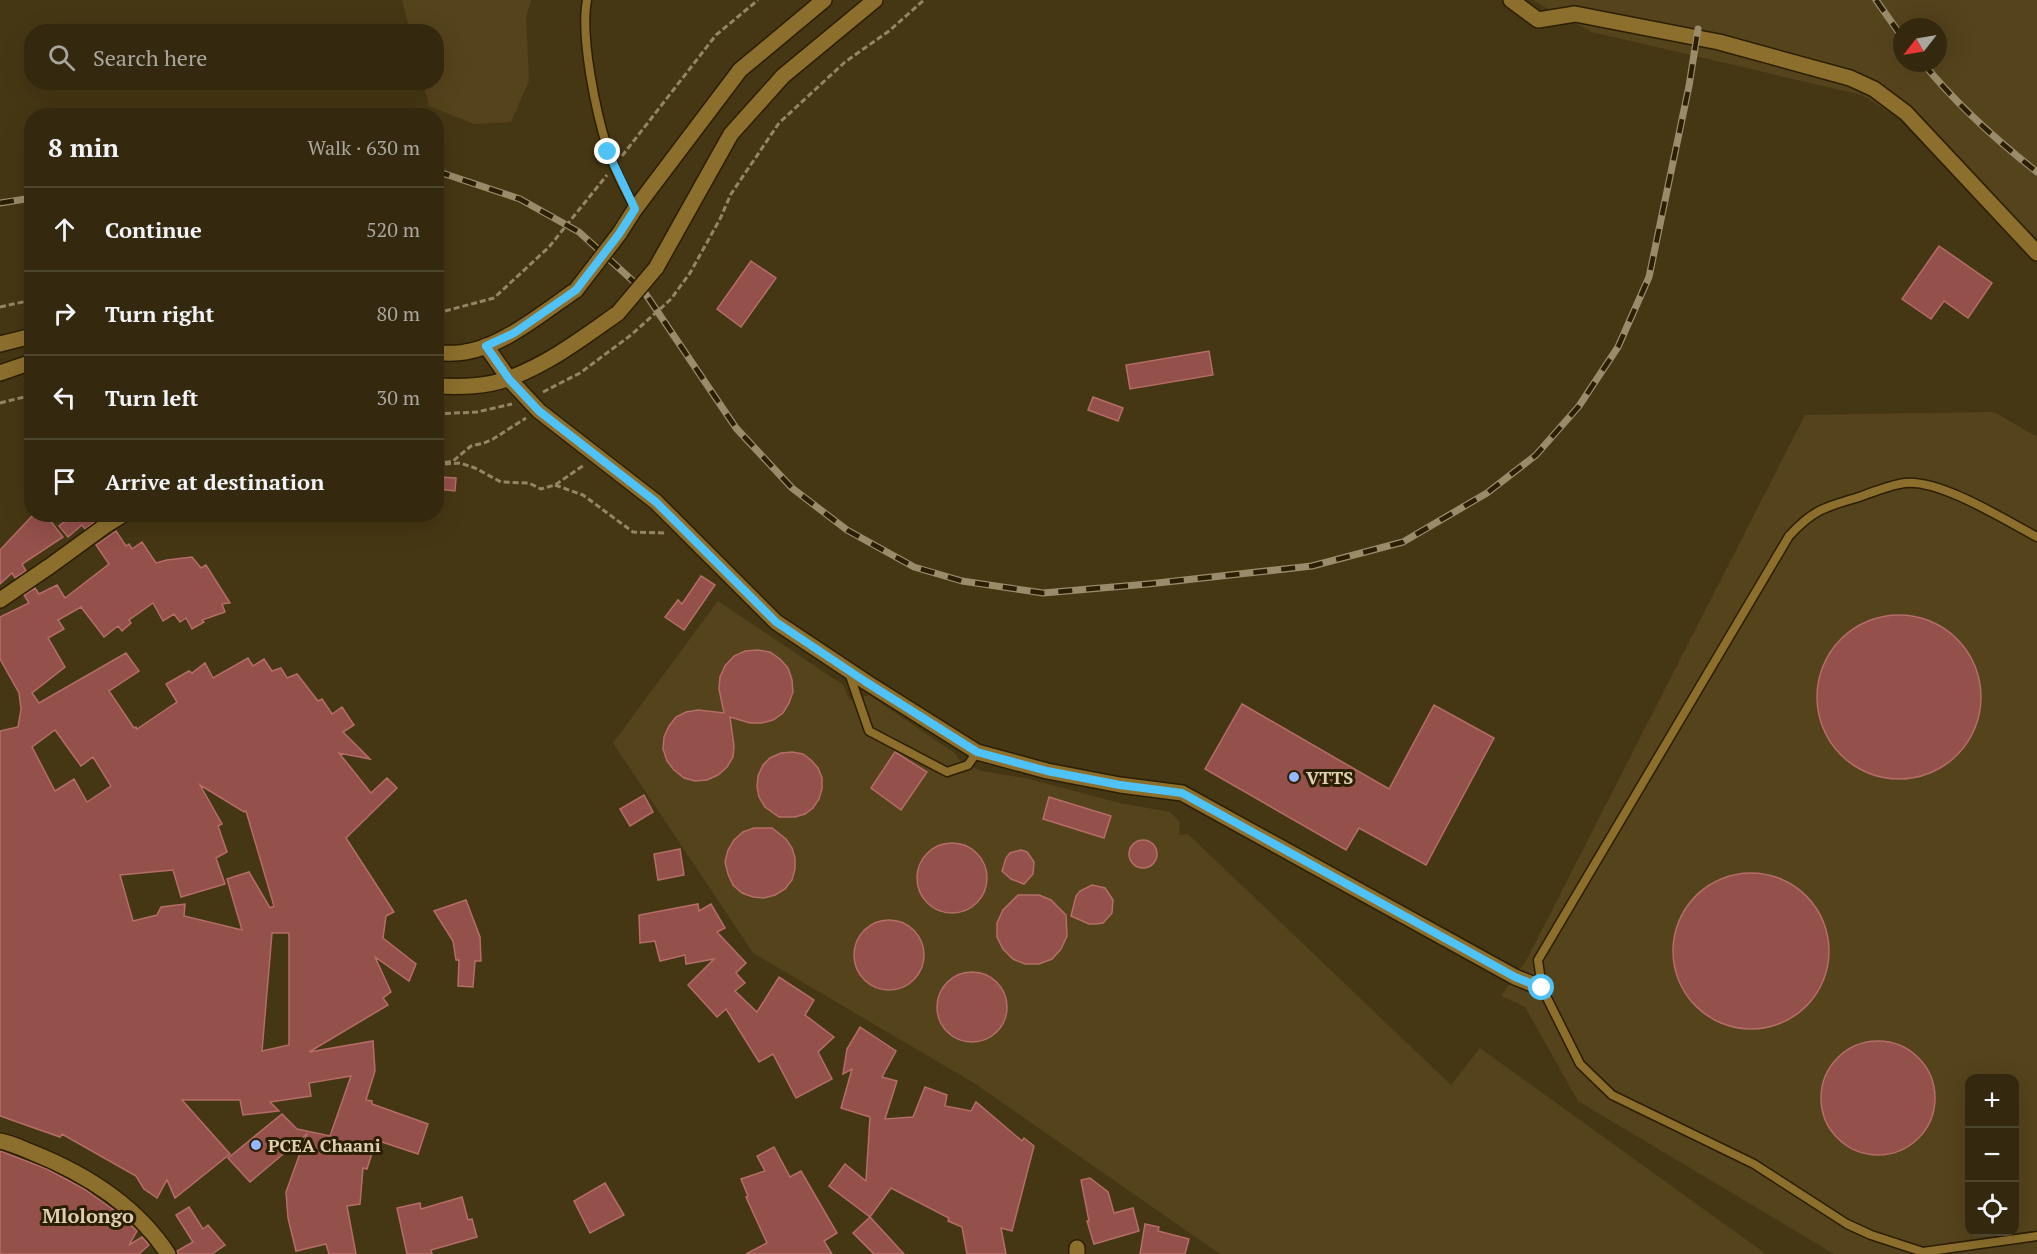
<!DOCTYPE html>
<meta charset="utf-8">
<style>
:root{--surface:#34290f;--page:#3c3118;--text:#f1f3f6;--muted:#a9a69e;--line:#4e452f}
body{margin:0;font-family:"PT Serif",serif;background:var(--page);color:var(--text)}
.controls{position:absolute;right:18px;bottom:18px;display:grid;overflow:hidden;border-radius:12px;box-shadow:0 6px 24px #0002}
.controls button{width:54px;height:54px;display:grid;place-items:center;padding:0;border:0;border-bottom:2px solid var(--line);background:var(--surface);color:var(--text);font:30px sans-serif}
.compass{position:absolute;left:1893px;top:18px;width:54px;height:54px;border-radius:50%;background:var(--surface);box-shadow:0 6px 24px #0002;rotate:239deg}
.stop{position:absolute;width:18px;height:18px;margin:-14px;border:4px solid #4fc3f7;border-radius:50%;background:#fff}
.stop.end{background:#4fc3f7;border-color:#fff;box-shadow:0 2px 6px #0008}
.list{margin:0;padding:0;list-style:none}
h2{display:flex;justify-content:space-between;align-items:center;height:78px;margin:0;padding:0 24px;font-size:26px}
h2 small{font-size:20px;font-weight:400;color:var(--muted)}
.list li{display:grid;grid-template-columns:39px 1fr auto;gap:18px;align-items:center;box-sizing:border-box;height:84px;padding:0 24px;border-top:2px solid var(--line)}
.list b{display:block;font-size:22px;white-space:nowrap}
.list em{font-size:20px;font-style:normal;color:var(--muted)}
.icon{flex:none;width:33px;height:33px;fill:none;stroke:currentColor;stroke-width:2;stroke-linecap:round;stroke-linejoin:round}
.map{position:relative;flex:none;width:2037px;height:1254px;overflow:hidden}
.search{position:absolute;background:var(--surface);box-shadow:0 6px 24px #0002;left:24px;top:24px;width:420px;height:66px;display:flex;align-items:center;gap:15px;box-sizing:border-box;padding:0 21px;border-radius:24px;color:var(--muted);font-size:22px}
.panel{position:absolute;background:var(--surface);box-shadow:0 6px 24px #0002;left:24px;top:108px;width:420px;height:414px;border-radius:24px}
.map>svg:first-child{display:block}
.built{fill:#55431c;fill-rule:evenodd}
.building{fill:#94504b;stroke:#b46d67;stroke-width:1.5;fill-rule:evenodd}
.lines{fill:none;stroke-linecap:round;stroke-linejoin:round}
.lane-casing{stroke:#2c1e00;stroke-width:11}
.street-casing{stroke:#2c1e00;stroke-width:18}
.secondary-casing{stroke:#2c1e00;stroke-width:18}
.path{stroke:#948564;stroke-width:3;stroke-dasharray:6 3;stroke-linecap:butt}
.lane{stroke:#8c6f2d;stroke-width:8}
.street{stroke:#8c6f2d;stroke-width:15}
.secondary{stroke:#8c6f2d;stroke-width:15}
.rail-casing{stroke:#9a8b6a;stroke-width:7}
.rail{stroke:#2a1e03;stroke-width:4.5;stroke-dasharray:14;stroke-linecap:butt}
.secondary-bridge-casing{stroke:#2c1e00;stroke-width:18;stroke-linecap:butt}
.secondary-bridge{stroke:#8c6f2d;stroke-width:15}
.route{stroke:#4fc3f7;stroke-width:8}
.poi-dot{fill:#96b6fd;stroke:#2a1e03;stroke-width:2}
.labels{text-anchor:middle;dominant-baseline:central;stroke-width:6;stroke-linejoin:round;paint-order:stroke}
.poi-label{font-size:18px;font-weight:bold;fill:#e0d0b1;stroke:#2a1e03;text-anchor:start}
.neighbourhood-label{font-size:20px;font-weight:bold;fill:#e0d0b1;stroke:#2a1e03}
</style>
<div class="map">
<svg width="2037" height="1254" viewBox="0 0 2037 1254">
<rect width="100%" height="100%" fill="#463714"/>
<g class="built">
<path d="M 402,0 L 531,0 L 526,17 L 529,81 L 511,122 L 474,124 L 429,106 L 423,83 L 436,82 L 436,32 L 410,31 Z"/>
<path d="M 1533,0 L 2037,0 L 2037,238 L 1902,120 L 1862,95 L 1592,32 L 1548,9 ZM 1902,27 L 1938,27 L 1938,63 L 1902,63 Z"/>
<path d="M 1994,412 L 2037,437 L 2037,1254 L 1834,1254 L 1578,1101 L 1525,1007 L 1501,996 L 1527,959 L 1805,415 ZM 1970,1078 L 2014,1078 L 2014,1232 L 1970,1232 Z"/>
<path d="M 718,601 L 843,685 L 850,700 L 869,695 L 956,754 L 958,759 L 981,771 L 1025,778 L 1120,803 L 1170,812 L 1180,822 L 1179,835 L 1188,834 L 1451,1085 L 1480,1048 L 1766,1254 L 1220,1254 L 974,1083 L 753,953 L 613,743 Z"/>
</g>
<g class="building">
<path d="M 1939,246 L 1992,283 L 1968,318 L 1944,301 L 1931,319 L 1902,299 Z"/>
<path d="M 751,261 L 776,278 L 741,327 L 717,309 Z"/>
<path d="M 1209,351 L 1213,375 L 1130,389 L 1126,365 Z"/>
<path d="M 1093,397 L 1123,408 L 1118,421 L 1088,410 Z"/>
<path d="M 440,477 L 456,478 L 455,491 L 439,489 Z"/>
<path d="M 34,514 L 45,514 L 63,537 L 22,564 L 26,571 L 15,578 L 12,573 L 0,584 L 0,550 Z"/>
<path d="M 75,514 L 105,514 L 85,529 L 82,525 L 68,537 L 59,526 Z"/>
<path d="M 116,531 L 126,546 L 129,544 L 132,549 L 142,542 L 156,563 L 167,560 L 192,557 L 201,568 L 206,565 L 230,603 L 222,604 L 225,612 L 202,620 L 204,622 L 192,629 L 186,618 L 180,622 L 174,614 L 163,621 L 153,603 L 129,620 L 131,623 L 122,631 L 118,626 L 104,637 L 81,607 L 58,620 L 64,629 L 48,638 L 65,667 L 32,693 L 39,703 L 126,653 L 139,671 L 109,691 L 134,728 L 136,727 L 137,729 L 177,702 L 166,684 L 189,671 L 192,673 L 205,663 L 213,678 L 248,658 L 253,666 L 264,659 L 272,671 L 281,668 L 287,678 L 297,674 L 318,701 L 322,699 L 332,714 L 342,707 L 354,725 L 343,732 L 370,759 L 339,753 L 371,793 L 387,778 L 397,788 L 346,838 L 394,912 L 386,916 L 383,938 L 416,964 L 409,981 L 375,957 L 391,992 L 383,998 L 388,1005 L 309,1052 L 373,1041 L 375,1071 L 366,1100 L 372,1101 L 372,1104 L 428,1124 L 418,1154 L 376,1140 L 367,1169 L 363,1168 L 360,1204 L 347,1206 L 356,1254 L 329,1254 L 326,1244 L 296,1251 L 288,1218 L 286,1192 L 307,1134 L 250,1182 L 228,1158 L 282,1114 L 297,1129 L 330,1136 L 351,1076 L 309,1083 L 311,1096 L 270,1102 L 279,1111 L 243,1115 L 240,1100 L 182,1100 L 230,1154 L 175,1198 L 167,1180 L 157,1198 L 144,1189 L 136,1176 L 62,1134 L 60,1137 L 0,1116 L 0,731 L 18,727 L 21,709 L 19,693 L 0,659 L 0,617 L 29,603 L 24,595 L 35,588 L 39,594 L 57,585 L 65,598 L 109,564 L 96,545 ZM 55,730 L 81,766 L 93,757 L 111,786 L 87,802 L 74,779 L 55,791 L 32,747 ZM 200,785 L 244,812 L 246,811 L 274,906 L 270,908 L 249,872 L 227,879 L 242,930 L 184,916 L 185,904 L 161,907 L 157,915 L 133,921 L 120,875 L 173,870 L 181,897 L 225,884 L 216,858 L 227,852 L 218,826 L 222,824 ZM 272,933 L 289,933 L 289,1045 L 262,1051 Z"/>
<path d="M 701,576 L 715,585 L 684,630 L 665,617 L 678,600 L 682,604 Z"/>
<circle cx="1899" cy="697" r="82"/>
<path d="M 758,650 L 770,652 L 780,659 L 788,668 L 792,680 L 793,692 L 789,703 L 783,713 L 773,720 L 762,723 L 750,723 L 730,717 L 734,746 L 733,757 L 727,767 L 718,775 L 707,780 L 695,781 L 684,778 L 674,770 L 667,761 L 663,749 L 664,737 L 669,726 L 676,717 L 686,712 L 698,710 L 724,713 L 719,689 L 720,677 L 725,666 L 734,656 L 745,651 Z"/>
<path d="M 1242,704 L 1389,789 L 1434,705 L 1494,738 L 1426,865 L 1359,828 L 1346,850 L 1205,769 Z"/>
<path d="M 792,752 L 803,754 L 811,760 L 818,768 L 822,778 L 822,789 L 819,799 L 813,808 L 805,814 L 795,817 L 779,817 L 765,807 L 759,797 L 757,787 L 758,776 L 763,765 L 770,758 L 781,753 Z"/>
<path d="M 895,752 L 927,772 L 901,810 L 871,788 Z"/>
<path d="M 644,795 L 653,812 L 630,826 L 620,809 Z"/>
<path d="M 1049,797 L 1111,816 L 1104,838 L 1043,819 Z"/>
<path d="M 754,828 L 772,828 L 786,839 L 792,848 L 795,858 L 795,869 L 792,880 L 785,889 L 775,895 L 764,898 L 753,897 L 742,893 L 733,885 L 728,874 L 725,862 L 728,850 L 734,840 L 743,832 Z"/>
<circle cx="1143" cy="854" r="14"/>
<circle cx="952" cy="878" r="35"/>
<path d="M 680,849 L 684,875 L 658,880 L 654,854 Z"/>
<path d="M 1021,850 L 1027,852 L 1034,862 L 1033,874 L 1024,884 L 1011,879 L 1002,871 L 1006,858 L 1010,853 Z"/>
<circle cx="1751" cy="951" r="78"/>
<path d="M 1092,885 L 1105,888 L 1113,900 L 1112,913 L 1103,923 L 1096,924 L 1089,924 L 1071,916 L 1076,896 L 1080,891 Z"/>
<path d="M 1018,895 L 1039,895 L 1051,900 L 1066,915 L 1067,936 L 1061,949 L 1052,959 L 1039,964 L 1025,964 L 1013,959 L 1003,949 L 997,937 L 997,923 L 1003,910 Z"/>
<path d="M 466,900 L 480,937 L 481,961 L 475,961 L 473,987 L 458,986 L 459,960 L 456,960 L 453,941 L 434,911 Z"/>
<path d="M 698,904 L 699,911 L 711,904 L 725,928 L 717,932 L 746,963 L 736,973 L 745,983 L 735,991 L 757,1012 L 779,977 L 814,1000 L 805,1015 L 834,1037 L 818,1052 L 832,1079 L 796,1098 L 773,1054 L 759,1062 L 726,1009 L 717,1017 L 688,985 L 714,959 L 686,964 L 685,955 L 660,961 L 655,941 L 640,943 L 639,915 Z"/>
<circle cx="889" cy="955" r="35"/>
<circle cx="972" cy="1007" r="35"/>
<path d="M 860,1027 L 896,1051 L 882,1077 L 897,1081 L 885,1119 L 913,1117 L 925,1087 L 947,1095 L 945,1106 L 971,1111 L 976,1102 L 1022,1141 L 1024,1138 L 1034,1146 L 1012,1231 L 1001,1228 L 1006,1254 L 967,1254 L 962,1227 L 948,1221 L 949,1218 L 891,1188 L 870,1217 L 829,1186 L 845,1164 L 866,1181 L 870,1117 L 841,1108 L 852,1069 L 843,1074 L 847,1049 Z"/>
<circle cx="1878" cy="1098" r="57"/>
<path d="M 774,1147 L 790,1177 L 801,1171 L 837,1233 L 824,1241 L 832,1254 L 746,1254 L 767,1243 L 746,1197 L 748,1196 L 741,1179 L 765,1171 L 757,1156 Z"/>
<path d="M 0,1151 L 47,1169 L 84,1189 L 118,1213 L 137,1231 L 129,1245 L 142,1237 L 149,1245 L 139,1254 L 0,1254 Z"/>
<path d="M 1090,1178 L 1108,1192 L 1114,1213 L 1133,1208 L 1139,1231 L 1094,1244 L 1087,1221 L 1089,1221 L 1081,1180 Z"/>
<path d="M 605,1183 L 624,1215 L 590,1233 L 574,1201 Z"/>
<path d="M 462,1197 L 468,1220 L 472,1219 L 477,1237 L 431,1250 L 432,1254 L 407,1254 L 397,1208 L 420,1203 L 421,1209 Z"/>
<path d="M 189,1207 L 203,1229 L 208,1225 L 225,1245 L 212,1254 L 178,1254 L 177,1251 L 193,1242 L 176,1215 Z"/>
<path d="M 870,1217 L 904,1254 L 874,1254 L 853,1233 Z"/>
<path d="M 1145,1224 L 1159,1227 L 1158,1231 L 1189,1239 L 1185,1254 L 1140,1254 Z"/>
</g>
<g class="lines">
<g class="lane-casing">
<g id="lane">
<path d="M 587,0 C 580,37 596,113 608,150 C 614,170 626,190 635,209"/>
<path d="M 2037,537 C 2005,520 1940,479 1905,483 C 1889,485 1871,493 1856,498 C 1824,507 1812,511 1789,536 L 1538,960 L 1542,988 L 1580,1064 L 1612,1095 L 1754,1164 L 1847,1224 L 1871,1235 L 1923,1252 L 2037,1236"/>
<path d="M 849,673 L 869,731 L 947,772 L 968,765 L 977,752"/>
</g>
</g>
<g class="street-casing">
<g id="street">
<path d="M 1511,0 L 1538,20 L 1575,14 L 1719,42 L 1850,78 L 1874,89 L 1906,113 L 2037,253"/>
<path d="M 486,346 L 509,379 L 539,411 L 656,502 L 776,622 L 866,682 L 977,752 L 1047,771 L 1120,785 L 1182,793 L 1515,977 L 1542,988"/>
<path d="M 0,600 L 50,566 L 105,526 L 124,514"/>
<path d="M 0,1141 C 11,1143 21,1148 31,1152 C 84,1173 136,1205 168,1254"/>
<path d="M 1077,1254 L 1077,1248"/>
</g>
</g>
<g class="secondary-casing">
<g id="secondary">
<path d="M 619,234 L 635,209 L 740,70 L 824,0"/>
<path d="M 656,268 L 731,134 L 783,76 L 875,0"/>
<path d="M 0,344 L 32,336"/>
<path d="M 436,353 C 446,353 456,354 465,352 C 502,347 545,311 576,290"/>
<path d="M 0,373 L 32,362"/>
<path d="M 436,386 C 461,387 487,387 510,378 C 550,363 584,337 618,313"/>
</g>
</g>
<g class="path">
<path d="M 622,156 L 716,35 L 758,0"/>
<path d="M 0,307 L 32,300"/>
<path d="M 436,311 L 445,311 L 494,298 L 549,247 L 607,175"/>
<path d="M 543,392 L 580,373 L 631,335 L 671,299 L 690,273 L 720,219 L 731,194 L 779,123 L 845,62 L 889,31 L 924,0"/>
<path d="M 0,403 L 32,395"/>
<path d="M 436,414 L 477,412 L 512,404"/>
<path d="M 436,464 L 453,461 L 471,446 L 484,443 L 493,439 L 526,418"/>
<path d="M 445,464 L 460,463 L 475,468 L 501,482 L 529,483 L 541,489 L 555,485 L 584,465"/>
<path d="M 555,485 L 583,495 L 633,532 L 665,533"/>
</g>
<use href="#lane" class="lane"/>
<use href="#street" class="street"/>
<use href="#secondary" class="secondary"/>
<g class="rail-casing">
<g id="rail">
<path d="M 1876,0 L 1902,37"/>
<path d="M 1923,63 C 1956,104 1995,139 2037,172"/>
<path d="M 436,171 L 520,199 L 579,232 L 643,290 L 736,428 L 792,488 L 847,530 L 914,567 L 962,581 L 1043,593 L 1148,584 L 1312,566 L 1403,542 L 1487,493 L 1536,455 L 1579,406 L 1618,347 L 1649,277 L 1689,86 L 1698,29"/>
<path d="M 0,203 L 32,198"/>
</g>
</g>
<use href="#rail" class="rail"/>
<g class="secondary-bridge-casing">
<g id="secondary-bridge">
<path d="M 576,290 L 619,234"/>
<path d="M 618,313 L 656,268"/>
</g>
</g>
<use href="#secondary-bridge" class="secondary-bridge"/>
</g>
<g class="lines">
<path class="route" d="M 608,152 L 635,209 L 619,234 L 576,290 L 514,333 L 486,346 L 509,379 L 539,411 L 656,502 L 776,622 L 866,682 L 977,752 L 1047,771 L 1120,785 L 1182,793 L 1515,977 L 1542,988"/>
</g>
<g class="poi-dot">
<circle cx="1294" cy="777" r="6"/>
<circle cx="256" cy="1145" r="6"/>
</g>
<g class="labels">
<g class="poi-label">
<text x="1306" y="777">VTTS</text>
<text x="268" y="1145">PCEA Chaani</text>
</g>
<g class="neighbourhood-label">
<text x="88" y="1215">Mlolongo</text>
</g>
</g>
</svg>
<div class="controls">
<button>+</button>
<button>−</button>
<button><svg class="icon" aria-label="locate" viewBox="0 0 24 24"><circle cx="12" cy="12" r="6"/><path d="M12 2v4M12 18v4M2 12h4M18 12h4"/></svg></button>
</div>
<svg class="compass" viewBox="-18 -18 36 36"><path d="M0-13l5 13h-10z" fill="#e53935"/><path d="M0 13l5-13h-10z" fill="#a9a69e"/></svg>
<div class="stop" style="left:1542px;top:988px"></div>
<div class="stop end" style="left:608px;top:152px"></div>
<div class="search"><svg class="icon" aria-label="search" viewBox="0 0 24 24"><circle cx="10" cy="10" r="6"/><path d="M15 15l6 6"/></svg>Search here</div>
<section class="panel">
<h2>8 min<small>Walk · 630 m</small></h2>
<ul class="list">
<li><svg class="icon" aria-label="ahead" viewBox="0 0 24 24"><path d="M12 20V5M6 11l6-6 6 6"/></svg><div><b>Continue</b></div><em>520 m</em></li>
<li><svg class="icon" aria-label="right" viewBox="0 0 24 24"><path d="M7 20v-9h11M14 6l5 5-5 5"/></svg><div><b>Turn right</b></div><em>80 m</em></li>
<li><svg class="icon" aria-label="left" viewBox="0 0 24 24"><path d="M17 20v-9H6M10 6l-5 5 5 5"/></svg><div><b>Turn left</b></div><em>30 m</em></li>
<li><svg class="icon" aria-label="arrive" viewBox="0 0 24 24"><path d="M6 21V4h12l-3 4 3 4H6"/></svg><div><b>Arrive at destination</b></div></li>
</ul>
</section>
</div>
